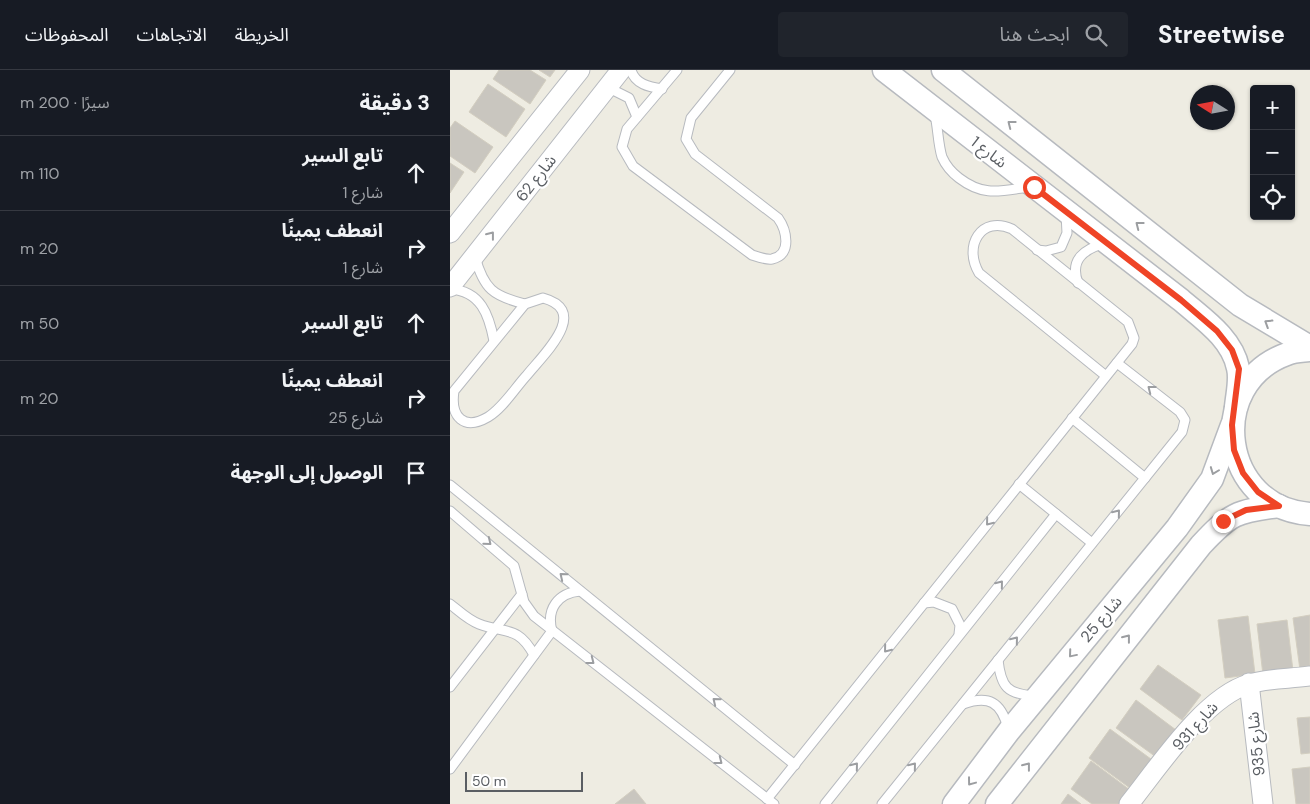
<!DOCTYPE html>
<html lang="ar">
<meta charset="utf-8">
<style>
:root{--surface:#171b24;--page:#20242c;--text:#f1f3f6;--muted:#9ea1a6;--line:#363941}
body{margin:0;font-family:"DM Sans","Noto Sans Arabic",sans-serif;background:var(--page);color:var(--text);direction:rtl}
.controls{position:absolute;right:15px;top:15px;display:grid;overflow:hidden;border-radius:5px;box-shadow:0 1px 4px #0004}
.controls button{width:45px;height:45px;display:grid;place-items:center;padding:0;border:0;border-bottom:1px solid var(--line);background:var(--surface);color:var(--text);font:25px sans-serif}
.compass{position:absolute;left:740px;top:15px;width:45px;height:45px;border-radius:50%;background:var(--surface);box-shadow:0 1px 4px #0004;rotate:281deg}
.scale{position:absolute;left:15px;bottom:12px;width:118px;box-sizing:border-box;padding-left:5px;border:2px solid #5a5e63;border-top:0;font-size:14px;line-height:18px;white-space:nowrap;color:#5a5e63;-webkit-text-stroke:4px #fff;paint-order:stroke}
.stop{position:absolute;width:15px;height:15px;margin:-11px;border:4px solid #ef4426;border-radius:50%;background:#fff}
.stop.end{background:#ef4426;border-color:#fff;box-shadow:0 1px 5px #0008}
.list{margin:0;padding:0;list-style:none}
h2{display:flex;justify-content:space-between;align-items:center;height:65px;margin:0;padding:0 20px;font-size:21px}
h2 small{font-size:16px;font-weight:400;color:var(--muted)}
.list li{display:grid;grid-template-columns:32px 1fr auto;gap:15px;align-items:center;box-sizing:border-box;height:75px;padding:0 20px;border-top:1px solid var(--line)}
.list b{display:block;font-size:19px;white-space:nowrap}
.list p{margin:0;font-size:16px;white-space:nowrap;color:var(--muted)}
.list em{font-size:16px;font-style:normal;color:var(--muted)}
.icon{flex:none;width:28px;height:28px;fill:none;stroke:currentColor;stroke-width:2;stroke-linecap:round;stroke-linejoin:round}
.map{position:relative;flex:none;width:860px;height:734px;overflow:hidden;direction:ltr}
header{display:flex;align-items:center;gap:30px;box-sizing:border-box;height:70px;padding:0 25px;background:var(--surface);border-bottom:1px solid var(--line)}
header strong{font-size:24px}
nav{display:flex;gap:28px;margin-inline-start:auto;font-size:18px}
.search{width:350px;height:45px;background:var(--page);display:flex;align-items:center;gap:12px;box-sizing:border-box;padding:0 18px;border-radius:5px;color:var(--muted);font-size:19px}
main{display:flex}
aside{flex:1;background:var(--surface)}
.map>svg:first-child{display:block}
.building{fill:#c9c6bf;stroke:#d3cec0}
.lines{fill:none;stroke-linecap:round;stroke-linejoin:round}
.service-casing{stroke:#b7babf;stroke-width:11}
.minor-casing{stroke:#b7babf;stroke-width:21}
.tertiary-casing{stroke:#b7babf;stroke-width:25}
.service{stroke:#fff;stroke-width:9}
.minor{stroke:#fff;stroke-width:19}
.tertiary{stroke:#fff;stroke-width:22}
.oneway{stroke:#9c9ea1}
.route{stroke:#ef4426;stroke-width:6}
.labels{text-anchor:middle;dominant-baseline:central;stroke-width:4.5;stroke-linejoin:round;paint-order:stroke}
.street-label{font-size:16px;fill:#5a5e63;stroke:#fff}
</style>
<header>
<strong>Streetwise</strong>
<div class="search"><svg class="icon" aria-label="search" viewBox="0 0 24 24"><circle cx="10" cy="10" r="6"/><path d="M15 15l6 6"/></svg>ابحث هنا</div>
<nav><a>الخريطة</a><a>الاتجاهات</a><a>المحفوظات</a></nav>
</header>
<main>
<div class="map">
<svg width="860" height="734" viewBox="0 0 860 734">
<rect width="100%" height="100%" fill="#eeece2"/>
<g class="building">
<path d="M 49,0 L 80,0 L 96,10 L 80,34 L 43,9 Z"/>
<path d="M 89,0 L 105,0 L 100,7 Z"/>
<path d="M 38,14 L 75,39 L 56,67 L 19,42 Z"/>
<path d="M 5,51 L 43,77 L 25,103 L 0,86 L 0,58 Z"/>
<path d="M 0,93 L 14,102 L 0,123 Z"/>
<path d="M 860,545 L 860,599 L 850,600 L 843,548 Z"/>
<path d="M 798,546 L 805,604 L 775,608 L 768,550 Z"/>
<path d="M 837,550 L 843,601 L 813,605 L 807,554 Z"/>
<path d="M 708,595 L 751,625 L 732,650 L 690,619 Z"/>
<path d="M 686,630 L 726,660 L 706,687 L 666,658 Z"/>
<path d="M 860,647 L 860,683 L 851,684 L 847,648 Z"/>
<path d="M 660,659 L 705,692 L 684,721 L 639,688 Z"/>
<path d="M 641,691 L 680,720 L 670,734 L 642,734 L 621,719 Z"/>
<path d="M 860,697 L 860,734 L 846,734 L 842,699 Z"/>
<path d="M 184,719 L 196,734 L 165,734 Z"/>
<path d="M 618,724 L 631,734 L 611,734 Z"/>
</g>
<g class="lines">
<g class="service-casing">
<g id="service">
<path d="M 181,0 C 185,14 199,17 212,19"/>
<path d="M 227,0 L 177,59 L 172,77 L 183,96 L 302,185 C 308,187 316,190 322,189 C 343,185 336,159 328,148 L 245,84 L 236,69 L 241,48 L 280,0"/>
<path d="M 155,22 L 161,19 L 179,28 L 187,47"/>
<path d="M 485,45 C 488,58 488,74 492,87 C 496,96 501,102 509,108 C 534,127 550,121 579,117"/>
<path d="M 587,180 L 596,181 L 611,177 L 617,163 L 616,144"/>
<path d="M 25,187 C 34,219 43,226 75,234"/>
<path d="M 628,213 C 619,189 635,179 655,173"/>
<path d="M 0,219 C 31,221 39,245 44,271"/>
<path d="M 93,228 C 141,241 93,285 77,305 C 65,318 53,338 38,347 C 14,361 0,347 4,321 L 75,234 Z"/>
<path d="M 622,348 L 695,408"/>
<path d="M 569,414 L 642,473"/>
<path d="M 0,415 L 345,695"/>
<path d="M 0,441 L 64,496 L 74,532 L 84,546 L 324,734"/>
<path d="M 474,533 L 484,532 L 502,539 L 510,555 L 509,564"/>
<path d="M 0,534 C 9,541 18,550 29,554 C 55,564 68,555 84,585"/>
<path d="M 548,590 C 551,617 557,624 585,626"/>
<path d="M 0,617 L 72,524"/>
<path d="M 513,634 C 539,625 551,632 558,658"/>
<path d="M 0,699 L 102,561 C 96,539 108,523 130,521"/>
<path d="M 317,729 L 682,274 L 684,268 L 678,252 L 562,159 C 531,145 513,176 529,203 L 656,306"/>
<path d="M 375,734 L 606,444"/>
<path d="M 432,734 L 732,362 L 735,350 L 730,342 L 667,293"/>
</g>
</g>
<g class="minor-casing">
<g id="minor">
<path d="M 0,163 L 130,0"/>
<path d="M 0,217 L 171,0"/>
<path d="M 799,613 L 813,734"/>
<path d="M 679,734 C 708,698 754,627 799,614 C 818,608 841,609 860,606"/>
</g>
</g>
<g class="tertiary-casing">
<g id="tertiary">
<path d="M 434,0 L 731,230 C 753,249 782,268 788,298 C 791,310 787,325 786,337"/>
<path d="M 493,0 L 790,235 L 860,277"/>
<path d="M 860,280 C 853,281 844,281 837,284 C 754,314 771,438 860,444"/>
<path d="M 504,734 L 559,661 L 727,458 L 762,409 L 782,355"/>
<path d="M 547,734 L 751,475 C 780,444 786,441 829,436"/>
</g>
</g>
<use href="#service" class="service"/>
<use href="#minor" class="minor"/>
<use href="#tertiary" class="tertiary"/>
</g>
<defs><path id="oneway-chevron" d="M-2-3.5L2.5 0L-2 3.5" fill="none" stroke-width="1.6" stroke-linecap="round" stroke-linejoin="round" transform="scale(1.25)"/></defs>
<g class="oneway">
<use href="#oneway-chevron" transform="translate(561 54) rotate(-142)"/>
<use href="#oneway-chevron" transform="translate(689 155) rotate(-142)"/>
<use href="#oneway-chevron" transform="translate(41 165) rotate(-52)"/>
<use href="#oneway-chevron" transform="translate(818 253) rotate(-148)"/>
<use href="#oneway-chevron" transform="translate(701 319) rotate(-142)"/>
<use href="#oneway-chevron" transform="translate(764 401) rotate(111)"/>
<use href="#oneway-chevron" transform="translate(667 443) rotate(-51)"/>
<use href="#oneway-chevron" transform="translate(539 452) rotate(129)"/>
<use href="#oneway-chevron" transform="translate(38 472) rotate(39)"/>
<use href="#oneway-chevron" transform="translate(113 506) rotate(-141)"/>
<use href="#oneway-chevron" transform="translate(550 514) rotate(-51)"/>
<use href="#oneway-chevron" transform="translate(677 568) rotate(-52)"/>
<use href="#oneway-chevron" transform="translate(565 570) rotate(-51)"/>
<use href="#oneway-chevron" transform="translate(437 579) rotate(129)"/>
<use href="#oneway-chevron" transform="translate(622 584) rotate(130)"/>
<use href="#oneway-chevron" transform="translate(141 591) rotate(38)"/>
<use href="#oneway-chevron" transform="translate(266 631) rotate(-141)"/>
<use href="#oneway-chevron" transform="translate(269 691) rotate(38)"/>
<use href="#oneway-chevron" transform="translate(405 696) rotate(-51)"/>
<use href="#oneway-chevron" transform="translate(463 696) rotate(-51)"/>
<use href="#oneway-chevron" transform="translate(577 696) rotate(-52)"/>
<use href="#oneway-chevron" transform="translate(521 712) rotate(127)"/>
</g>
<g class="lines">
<path class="route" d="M 584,117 L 731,230 L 767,261 L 782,280 L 789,299 L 782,355 L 784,380 L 793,403 L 808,422 L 829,436 L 796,440 L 773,451"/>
</g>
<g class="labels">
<g class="street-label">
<text transform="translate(539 82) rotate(38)">شارع 1</text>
<text transform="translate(86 108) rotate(-52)">شارع 62</text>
<text transform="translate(651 549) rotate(-50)">شارع 25</text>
<text transform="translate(745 656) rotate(-48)">شارع 931</text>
<text transform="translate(806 674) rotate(-96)">شارع 935</text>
</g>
</g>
</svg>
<div class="controls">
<button>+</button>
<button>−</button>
<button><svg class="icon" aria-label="locate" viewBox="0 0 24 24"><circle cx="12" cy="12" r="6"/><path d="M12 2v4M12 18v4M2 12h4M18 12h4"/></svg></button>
</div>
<svg class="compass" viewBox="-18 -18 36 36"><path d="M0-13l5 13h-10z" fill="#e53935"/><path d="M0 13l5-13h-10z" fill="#9ea1a6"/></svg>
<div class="scale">50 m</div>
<div class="stop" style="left:584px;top:117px"></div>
<div class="stop end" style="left:773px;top:451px"></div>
</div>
<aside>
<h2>3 دقيقة<small>سيرًا · 200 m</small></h2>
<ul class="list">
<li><svg class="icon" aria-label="ahead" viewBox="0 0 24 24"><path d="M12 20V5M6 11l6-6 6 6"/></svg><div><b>تابع السير</b><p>شارع 1</p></div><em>110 m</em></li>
<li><svg class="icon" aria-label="right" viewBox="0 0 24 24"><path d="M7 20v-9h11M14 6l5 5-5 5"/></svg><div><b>انعطف يمينًا</b><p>شارع 1</p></div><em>20 m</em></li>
<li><svg class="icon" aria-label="ahead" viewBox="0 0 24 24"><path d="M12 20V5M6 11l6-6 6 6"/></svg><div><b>تابع السير</b></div><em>50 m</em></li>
<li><svg class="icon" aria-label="right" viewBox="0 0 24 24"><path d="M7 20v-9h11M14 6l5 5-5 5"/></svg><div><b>انعطف يمينًا</b><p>شارع 25</p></div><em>20 m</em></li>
<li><svg class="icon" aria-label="arrive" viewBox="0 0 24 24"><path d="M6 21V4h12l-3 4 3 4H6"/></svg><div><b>الوصول إلى الوجهة</b></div></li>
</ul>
</aside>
</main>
